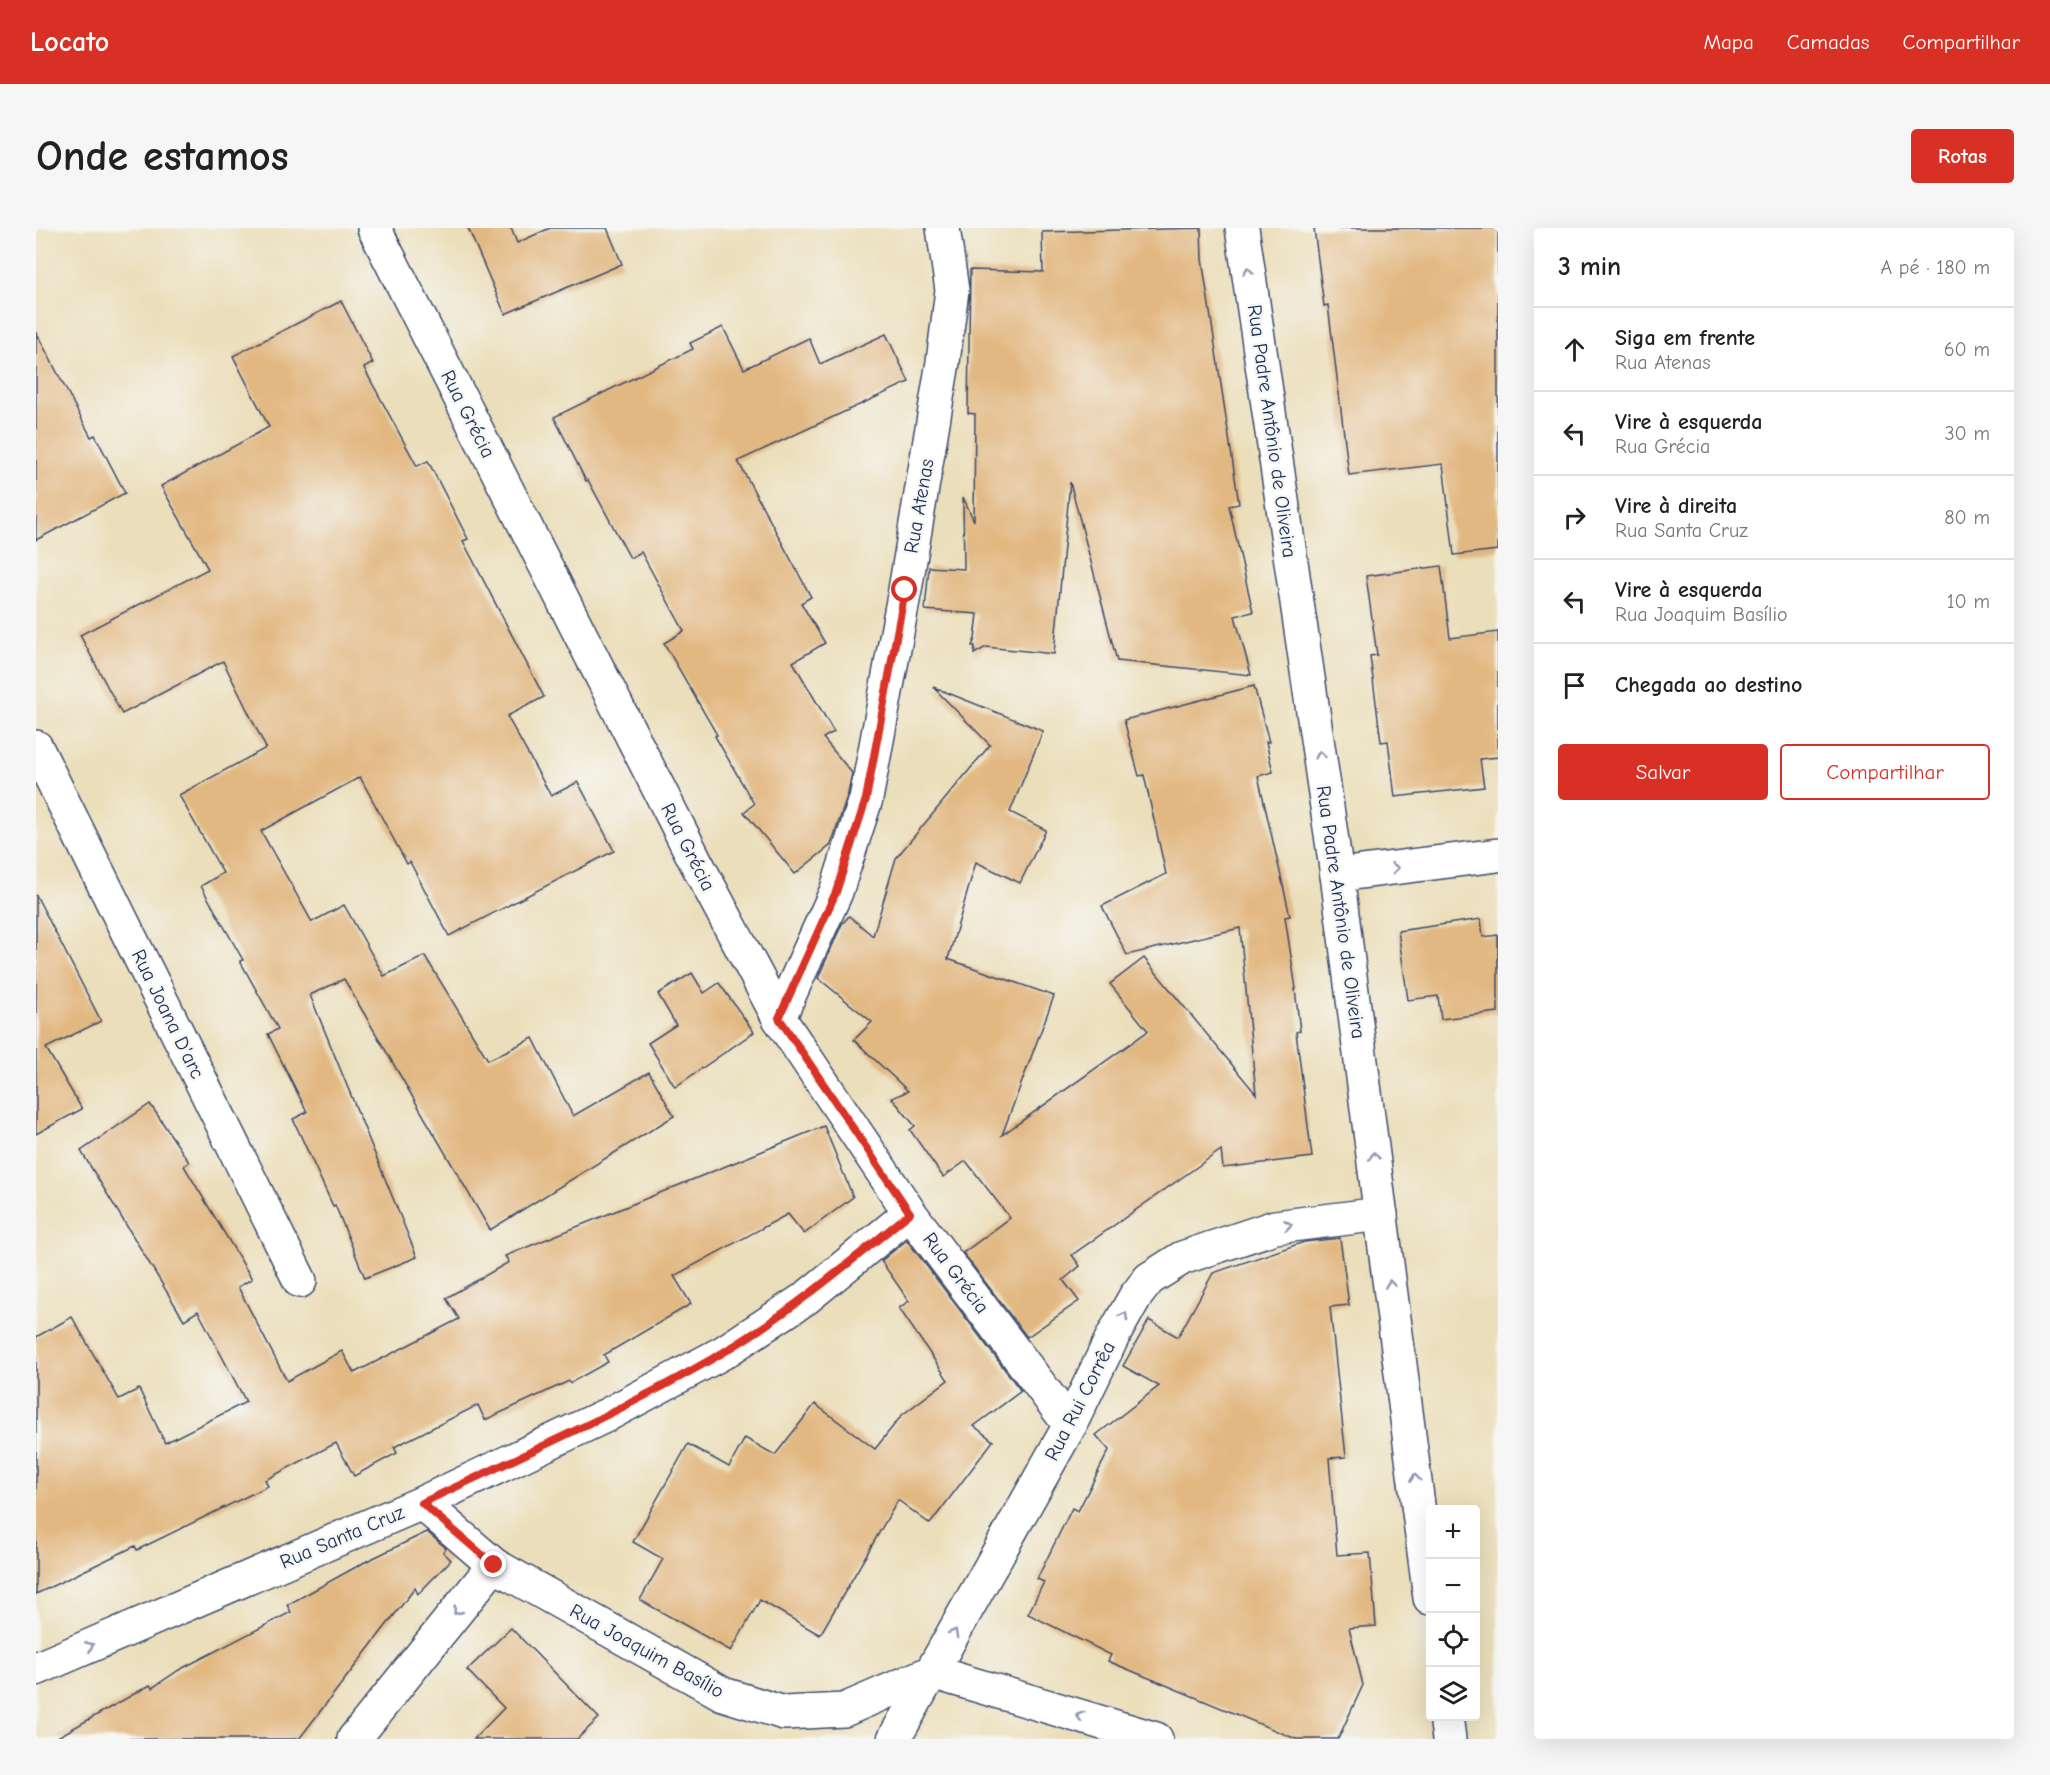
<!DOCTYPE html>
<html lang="pt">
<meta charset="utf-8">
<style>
:root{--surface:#fff;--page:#f6f6f6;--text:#222;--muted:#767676;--line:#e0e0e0;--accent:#d93025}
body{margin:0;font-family:"Comic Neue",sans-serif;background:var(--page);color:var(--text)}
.controls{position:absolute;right:18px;bottom:18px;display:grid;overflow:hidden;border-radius:6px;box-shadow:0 6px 24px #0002}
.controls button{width:54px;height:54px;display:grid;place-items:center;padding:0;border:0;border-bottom:2px solid var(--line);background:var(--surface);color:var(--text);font:30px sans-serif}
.stop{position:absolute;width:18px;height:18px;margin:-14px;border:4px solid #d93025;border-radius:50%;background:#fff}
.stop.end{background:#d93025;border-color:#fff;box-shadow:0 2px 6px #0008}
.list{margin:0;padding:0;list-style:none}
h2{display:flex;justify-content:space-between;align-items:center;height:78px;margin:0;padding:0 24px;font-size:26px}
h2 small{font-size:20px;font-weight:400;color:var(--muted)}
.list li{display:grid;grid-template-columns:39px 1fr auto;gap:18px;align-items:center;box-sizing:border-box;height:84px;padding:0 24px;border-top:2px solid var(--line)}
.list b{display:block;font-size:22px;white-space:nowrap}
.list p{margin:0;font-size:20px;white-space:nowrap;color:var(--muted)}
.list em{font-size:20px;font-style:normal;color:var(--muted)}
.actions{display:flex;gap:12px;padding:18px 24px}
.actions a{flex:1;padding:14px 0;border:2px solid var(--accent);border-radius:6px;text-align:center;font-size:21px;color:var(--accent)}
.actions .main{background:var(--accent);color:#fff}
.icon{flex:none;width:33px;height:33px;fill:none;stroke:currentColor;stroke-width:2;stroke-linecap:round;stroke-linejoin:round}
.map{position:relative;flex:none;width:1462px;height:1511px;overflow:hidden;border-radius:6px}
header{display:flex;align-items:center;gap:36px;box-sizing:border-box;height:84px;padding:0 30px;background:var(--accent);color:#fff}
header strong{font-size:28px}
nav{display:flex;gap:33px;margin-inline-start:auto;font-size:21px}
.intro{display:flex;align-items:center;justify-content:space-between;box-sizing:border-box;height:144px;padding:0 36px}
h1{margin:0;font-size:42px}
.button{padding:15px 27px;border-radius:6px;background:var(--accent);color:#fff;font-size:21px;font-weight:700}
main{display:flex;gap:36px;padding:0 36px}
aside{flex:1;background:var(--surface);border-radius:6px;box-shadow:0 6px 24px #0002}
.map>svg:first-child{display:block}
.building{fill:#e2b882}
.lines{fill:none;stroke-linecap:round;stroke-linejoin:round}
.minor-casing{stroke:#3a496c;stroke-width:36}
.minor{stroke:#fff;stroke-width:33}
.oneway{stroke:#8d97ae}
.route{stroke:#d93025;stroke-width:8}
.labels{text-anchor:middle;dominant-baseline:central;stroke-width:5;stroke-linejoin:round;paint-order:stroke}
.street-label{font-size:20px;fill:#1b2f5e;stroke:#f6f6f2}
</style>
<header>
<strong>Locato</strong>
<nav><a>Mapa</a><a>Camadas</a><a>Compartilhar</a></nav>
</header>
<div class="intro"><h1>Onde estamos</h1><a class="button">Rotas</a></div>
<main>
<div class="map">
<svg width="1462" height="1511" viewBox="0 0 1462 1511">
<rect width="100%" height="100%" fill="#f6f6f2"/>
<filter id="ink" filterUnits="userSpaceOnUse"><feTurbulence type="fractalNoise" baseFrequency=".0167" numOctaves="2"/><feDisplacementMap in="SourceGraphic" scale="12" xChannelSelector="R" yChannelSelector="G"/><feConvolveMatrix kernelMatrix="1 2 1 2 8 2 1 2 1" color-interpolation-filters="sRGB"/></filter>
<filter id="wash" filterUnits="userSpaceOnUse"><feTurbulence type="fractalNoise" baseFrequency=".008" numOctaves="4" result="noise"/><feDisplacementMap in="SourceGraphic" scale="24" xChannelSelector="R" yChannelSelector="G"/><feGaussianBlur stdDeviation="1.35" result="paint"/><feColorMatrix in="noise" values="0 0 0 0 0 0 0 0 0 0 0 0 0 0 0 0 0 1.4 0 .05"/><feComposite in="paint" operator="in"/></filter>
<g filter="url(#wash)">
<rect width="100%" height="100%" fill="#ebdeba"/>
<g id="blocks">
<g class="building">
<path d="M 432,0 L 475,0 L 481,15 L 514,0 L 571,0 L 586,36 L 469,86 Z"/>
<path d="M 1165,0 L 1166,31 L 1203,276 L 1193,278 L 1217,384 L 1199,388 L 1215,447 L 1081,433 L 1034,254 L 1018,426 L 950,419 L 938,426 L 939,418 L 936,418 L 939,411 L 942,386 L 889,382 L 893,339 L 928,341 L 927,269 L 938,293 L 939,186 L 932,185 L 934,42 L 1007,44 L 1006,4 Z"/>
<path d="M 1278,0 L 1462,0 L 1462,322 L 1418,327 L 1407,236 L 1313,247 L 1292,77 L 1288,78 Z"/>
<path d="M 305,73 L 337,135 L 328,140 L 381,238 L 392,233 L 432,311 L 427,313 L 508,469 L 471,488 L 515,568 L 542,554 L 578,623 L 413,708 L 374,634 L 371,636 L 324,549 L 225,603 L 276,694 L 308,677 L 348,748 L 389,728 L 452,832 L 497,810 L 537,888 L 613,844 L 638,888 L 454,1002 L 308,751 L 274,767 L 381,1029 L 329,1050 L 299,977 L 297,978 L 257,891 L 271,884 L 232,806 L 242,801 L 204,733 L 207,732 L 165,658 L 187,645 L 143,567 L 230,520 L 187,433 L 86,486 L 44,407 L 172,341 L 125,258 L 233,199 L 197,128 Z"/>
<path d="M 687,99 L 708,141 L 773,110 L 784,136 L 850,106 L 873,154 L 702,233 L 775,369 L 765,375 L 789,415 L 757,434 L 798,504 L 787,510 L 816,545 L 812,566 L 795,617 L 759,646 L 708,584 L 718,576 L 679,508 L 681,507 L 628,415 L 648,403 L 605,324 L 594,330 L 552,252 L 550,253 L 518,189 L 657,121 L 654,115 Z"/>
<path d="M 0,104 L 55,209 L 59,207 L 89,265 L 0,312 Z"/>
<path d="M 1405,338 L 1414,410 L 1462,404 L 1462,529 L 1444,531 L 1448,559 L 1359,569 L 1352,513 L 1345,514 L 1334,428 L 1341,427 L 1330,348 Z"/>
<path d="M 1218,458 L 1233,514 L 1230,514 L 1237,544 L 1222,548 L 1254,688 L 1249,689 L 1260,761 L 1259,761 L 1264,803 L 1260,804 L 1276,929 L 1187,940 L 1185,922 L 1036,1027 L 1044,1038 L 1027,1052 L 1043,1073 L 991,1109 L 927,1025 L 974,990 L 930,933 L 907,949 L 874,902 L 879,898 L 856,870 L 872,863 L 818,812 L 836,794 L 782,750 L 806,696 L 813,688 L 837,708 L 860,630 L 954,517 L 897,459 L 1007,503 L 974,584 L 1010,602 L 984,655 L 940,634 L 912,731 L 1018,768 L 966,907 L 1112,803 L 1074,756 L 1108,730 L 1220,866 L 1204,700 L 1091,727 L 1066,678 L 1130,646 L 1108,547 L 1103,548 L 1088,492 Z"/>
<path d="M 0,667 L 65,793 L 10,820 L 46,881 L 0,906 Z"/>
<path d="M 1445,691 L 1447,709 L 1462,707 L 1462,784 L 1405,791 L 1402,768 L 1372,772 L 1362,703 Z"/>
<path d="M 656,745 L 668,765 L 683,755 L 718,804 L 639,859 L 612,815 L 640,797 L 622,766 Z"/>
<path d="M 114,876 L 153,934 L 148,938 L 216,1051 L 202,1059 L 251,1153 L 306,1123 L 318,1145 L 423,1091 L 410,1070 L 473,1034 L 469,1028 L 788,898 L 817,969 L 768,1006 L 752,986 L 638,1048 L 655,1076 L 568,1127 L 572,1134 L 534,1155 L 533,1153 L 449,1192 L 442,1177 L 358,1219 L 361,1225 L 318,1248 L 300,1215 L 229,1252 L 232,1258 L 101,1322 L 99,1318 L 0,1366 L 0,1109 L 36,1089 L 83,1171 L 103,1161 L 129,1215 L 210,1174 L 162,1083 L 148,1092 L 45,923 Z"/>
<path d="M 1304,1010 L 1313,1077 L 1294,1079 L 1310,1229 L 1293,1230 L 1301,1327 L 1334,1325 L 1340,1398 L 1313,1400 L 1327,1457 L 1302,1511 L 1260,1511 L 1072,1433 L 1075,1427 L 992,1386 L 1008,1354 L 1001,1351 L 1036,1280 L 1042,1283 L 1073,1222 L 1060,1207 L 1123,1158 L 1087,1138 L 1113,1092 L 1142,1109 L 1177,1045 L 1268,1014 Z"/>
<path d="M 871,1012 L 985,1163 L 938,1198 L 957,1213 L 894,1296 L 862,1272 L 784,1407 L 724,1372 L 695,1423 L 604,1372 L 627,1331 L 597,1314 L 652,1216 L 693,1239 L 709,1210 L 739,1227 L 779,1176 L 839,1221 L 866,1187 L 912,1152 L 863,1080 L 873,1073 L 845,1033 Z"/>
<path d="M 391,1304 L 410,1320 L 407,1324 L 415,1332 L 382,1366 L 379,1360 L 263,1511 L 18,1511 L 114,1457 L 116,1460 L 143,1442 L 255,1384 L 251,1377 L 329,1334 Z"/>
<path d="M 475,1400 L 563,1490 L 541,1511 L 438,1511 L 468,1480 L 431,1442 Z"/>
</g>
</g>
</g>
<g filter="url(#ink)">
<use href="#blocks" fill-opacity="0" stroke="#3a496c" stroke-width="1.5"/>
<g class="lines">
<g class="minor-casing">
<g id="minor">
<path d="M 338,0 L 660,634 L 743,790 L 874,985 L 1034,1197"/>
<path d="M 1206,0 L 1301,647 L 1394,1370"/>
<path d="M 0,519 L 264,1053"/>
<path d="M 1301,647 L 1462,627"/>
<path d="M 743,790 L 800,664 L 830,571 L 869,362 L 907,134 L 916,62 L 907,0"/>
<path d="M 386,1275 L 458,1337 L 687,1466 L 748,1485 L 808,1482 L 896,1444 L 1120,1511"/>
<path d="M 0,1441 L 386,1275 L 571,1187 L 688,1124 L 770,1070 L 874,985"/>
<path d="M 1410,1488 L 1413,1511"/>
<path d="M 318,1511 L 458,1337"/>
<path d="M 858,1511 L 1034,1197 L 1076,1110 L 1099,1069 L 1113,1051 L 1146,1030 L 1239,999 L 1345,986"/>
</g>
</g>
<use href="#minor" class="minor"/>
</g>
<defs><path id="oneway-chevron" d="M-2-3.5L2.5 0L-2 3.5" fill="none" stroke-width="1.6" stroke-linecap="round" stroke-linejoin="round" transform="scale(1.5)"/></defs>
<g class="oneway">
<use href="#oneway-chevron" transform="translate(1212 43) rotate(-98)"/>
<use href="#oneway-chevron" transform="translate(1284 527) rotate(-98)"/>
<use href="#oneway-chevron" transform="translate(1359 640) rotate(-7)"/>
<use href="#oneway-chevron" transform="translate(1338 928) rotate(-97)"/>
<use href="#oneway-chevron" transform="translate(1252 997) rotate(-7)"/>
<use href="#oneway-chevron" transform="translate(1354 1056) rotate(-97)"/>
<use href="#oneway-chevron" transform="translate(1088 1088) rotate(-61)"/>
<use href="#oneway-chevron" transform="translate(1379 1250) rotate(-97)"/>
<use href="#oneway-chevron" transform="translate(421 1383) rotate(129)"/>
<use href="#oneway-chevron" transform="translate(918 1405) rotate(-61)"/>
<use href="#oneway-chevron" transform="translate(54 1418) rotate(-23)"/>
<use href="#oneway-chevron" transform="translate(1044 1488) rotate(-163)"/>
</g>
</g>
<g class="lines" filter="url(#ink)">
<path class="route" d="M 458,1337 L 386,1275 C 487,1227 591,1181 688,1124 C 755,1084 814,1034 874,985 L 743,790 L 800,664 L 830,571 L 869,362"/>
</g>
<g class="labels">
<g class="street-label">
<text transform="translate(432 186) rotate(63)">Rua Grécia</text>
<text transform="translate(1236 203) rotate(82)">Rua Padre Antônio de Oliveira</text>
<text transform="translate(883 278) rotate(-80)">Rua Atenas</text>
<text transform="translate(652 619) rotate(63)">Rua Grécia</text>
<text transform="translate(1305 684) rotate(82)">Rua Padre Antônio de Oliveira</text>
<text transform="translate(132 786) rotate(64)">Rua Joana D'arc</text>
<text transform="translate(920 1045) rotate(53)">Rua Grécia</text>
<text transform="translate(1044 1173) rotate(-63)">Rua Rui Corrêa</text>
<text transform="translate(306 1309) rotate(-23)">Rua Santa Cruz</text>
<text transform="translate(611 1423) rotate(29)">Rua Joaquim Basílio</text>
</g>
</g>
</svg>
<div class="controls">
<button>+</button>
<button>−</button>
<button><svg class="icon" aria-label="locate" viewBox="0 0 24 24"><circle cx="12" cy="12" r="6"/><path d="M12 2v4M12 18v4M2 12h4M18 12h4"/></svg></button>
<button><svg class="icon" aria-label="layers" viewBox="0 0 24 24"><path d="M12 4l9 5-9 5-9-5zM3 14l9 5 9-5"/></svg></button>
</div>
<div class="stop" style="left:869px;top:362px"></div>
<div class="stop end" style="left:458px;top:1337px"></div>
</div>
<aside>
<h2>3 min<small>A pé · 180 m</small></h2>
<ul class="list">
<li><svg class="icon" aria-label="ahead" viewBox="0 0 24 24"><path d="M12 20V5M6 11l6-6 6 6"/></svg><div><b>Siga em frente</b><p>Rua Atenas</p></div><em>60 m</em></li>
<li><svg class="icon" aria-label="left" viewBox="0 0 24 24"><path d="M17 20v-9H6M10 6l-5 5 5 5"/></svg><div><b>Vire à esquerda</b><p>Rua Grécia</p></div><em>30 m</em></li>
<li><svg class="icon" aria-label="right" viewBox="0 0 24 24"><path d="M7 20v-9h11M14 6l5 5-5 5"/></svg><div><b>Vire à direita</b><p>Rua Santa Cruz</p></div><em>80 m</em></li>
<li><svg class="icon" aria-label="left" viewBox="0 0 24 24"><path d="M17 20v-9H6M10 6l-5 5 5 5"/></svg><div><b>Vire à esquerda</b><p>Rua Joaquim Basílio</p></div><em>10 m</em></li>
<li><svg class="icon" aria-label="arrive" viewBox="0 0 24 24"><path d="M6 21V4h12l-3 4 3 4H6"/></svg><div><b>Chegada ao destino</b></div></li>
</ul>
<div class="actions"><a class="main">Salvar</a><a>Compartilhar</a></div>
</aside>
</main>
